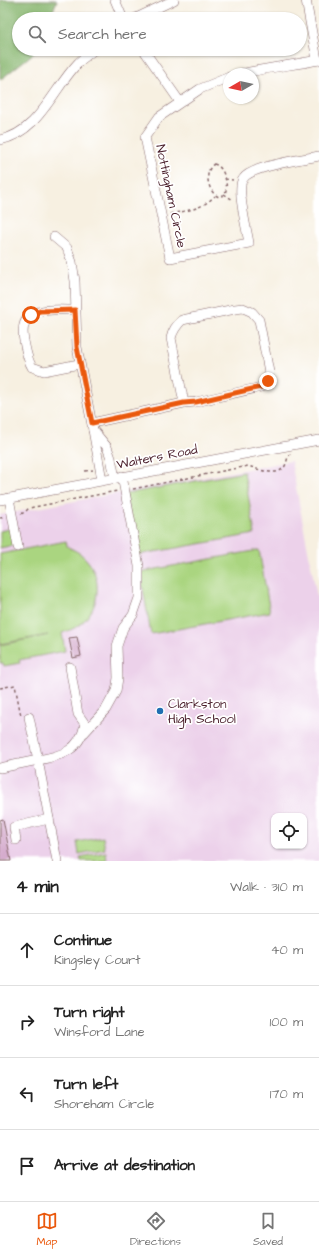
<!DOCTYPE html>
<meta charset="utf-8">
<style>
:root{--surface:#fff;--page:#f2f2f2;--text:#222;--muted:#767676;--line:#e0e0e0;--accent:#ea580c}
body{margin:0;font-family:"Architects Daughter",sans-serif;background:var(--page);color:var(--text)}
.controls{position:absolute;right:12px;bottom:12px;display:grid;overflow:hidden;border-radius:8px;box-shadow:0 1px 3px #0004}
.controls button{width:36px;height:36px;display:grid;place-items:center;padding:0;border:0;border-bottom:1px solid var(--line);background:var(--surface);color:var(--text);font:20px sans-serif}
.compass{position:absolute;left:223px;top:68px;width:36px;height:36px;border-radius:50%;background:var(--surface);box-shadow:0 1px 3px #0004;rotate:261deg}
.stop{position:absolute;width:12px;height:12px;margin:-9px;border:3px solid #ea580c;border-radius:50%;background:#fff}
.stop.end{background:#ea580c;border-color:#fff;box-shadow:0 1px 4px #0008}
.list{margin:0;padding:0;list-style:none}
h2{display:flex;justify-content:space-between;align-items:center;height:52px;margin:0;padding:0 16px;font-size:17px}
h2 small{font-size:13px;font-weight:400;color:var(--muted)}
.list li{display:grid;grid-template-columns:26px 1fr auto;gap:12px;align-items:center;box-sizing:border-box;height:72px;padding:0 16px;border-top:1px solid var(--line)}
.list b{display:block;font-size:15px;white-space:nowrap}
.list p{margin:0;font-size:13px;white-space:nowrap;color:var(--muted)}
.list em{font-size:13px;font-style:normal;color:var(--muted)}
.icon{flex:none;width:22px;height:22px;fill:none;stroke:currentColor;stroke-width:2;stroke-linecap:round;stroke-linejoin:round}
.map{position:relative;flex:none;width:319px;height:861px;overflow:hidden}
.search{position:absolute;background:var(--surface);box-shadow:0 1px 3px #0004;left:12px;right:12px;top:12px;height:44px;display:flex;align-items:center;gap:10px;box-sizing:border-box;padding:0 14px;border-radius:22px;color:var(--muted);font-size:15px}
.sheet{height:340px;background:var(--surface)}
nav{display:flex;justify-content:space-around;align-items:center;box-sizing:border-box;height:56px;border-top:1px solid var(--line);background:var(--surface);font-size:11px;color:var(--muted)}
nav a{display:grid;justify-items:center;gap:2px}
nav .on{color:var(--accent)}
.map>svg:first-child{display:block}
.built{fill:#ecd1ea;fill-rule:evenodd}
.green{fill:#aad580;stroke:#7a7a56}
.forest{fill:#87b66e;stroke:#686a4c}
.building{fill:#d5accd}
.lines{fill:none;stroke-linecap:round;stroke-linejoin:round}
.minor-casing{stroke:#87686b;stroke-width:10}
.path{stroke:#87686b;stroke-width:1.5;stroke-dasharray:3 3;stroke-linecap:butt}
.minor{stroke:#fff;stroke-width:9}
.route{stroke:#ea580c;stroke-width:5}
.poi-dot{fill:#1f6fb2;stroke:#fff;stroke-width:1.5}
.labels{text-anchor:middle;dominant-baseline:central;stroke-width:3.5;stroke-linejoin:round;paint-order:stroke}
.street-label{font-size:13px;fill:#4a1f2b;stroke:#fff}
.poi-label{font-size:13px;fill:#4a1f2b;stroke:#fff;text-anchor:start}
</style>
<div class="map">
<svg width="319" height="861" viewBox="0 0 319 861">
<rect width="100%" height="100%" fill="#fff"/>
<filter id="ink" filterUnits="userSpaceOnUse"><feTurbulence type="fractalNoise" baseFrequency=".025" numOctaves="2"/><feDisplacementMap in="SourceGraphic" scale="8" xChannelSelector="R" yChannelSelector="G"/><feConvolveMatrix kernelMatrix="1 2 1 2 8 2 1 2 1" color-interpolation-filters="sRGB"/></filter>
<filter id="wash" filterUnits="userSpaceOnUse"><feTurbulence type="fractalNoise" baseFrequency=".012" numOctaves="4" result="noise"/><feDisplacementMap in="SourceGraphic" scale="16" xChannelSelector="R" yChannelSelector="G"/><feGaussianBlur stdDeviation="0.9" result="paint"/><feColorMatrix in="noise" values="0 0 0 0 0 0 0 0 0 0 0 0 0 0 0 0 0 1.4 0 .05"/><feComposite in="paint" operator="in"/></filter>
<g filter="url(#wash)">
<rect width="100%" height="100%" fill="#f7f0e1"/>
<path class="built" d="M 291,461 L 319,607 L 319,861 L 0,861 L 0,515 ZM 274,816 L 304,816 L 304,846 L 274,846 Z"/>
<g class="green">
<path d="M 244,472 L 255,534 L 137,555 L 125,494 Z"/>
<path d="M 12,528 L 15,545 L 0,548 L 0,531 Z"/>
<path d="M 66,541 L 67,546 C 73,550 80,552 85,558 C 104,577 100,610 79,625 C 74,629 67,631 62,633 L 65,651 L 19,660 L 20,663 L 4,666 L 3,663 L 0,663 L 0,645 L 48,635 L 0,644 L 0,554 Z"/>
<path d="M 259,550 L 270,612 L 151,634 L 140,572 Z"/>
<path d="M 103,837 L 105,849 L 79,854 L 77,842 Z"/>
<path d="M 106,852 L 107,861 L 81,861 L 80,857 Z"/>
</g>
<path class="forest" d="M 0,0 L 57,0 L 50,19 L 19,19 L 19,49 L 39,49 L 0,80 Z"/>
<g id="blocks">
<g class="building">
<path d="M 77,637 L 81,656 L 73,658 L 69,638 Z"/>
<path d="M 3,819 L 11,861 L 0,861 L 0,820 Z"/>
</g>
</g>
</g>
<g filter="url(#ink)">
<use href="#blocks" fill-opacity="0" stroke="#87686b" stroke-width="1"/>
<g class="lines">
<g class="minor-casing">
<g id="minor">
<path d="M 115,0 L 123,19"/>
<path d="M 306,0 L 317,60"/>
<path d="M 134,19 L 174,0"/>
<path d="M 143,49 L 180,102"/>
<path d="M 240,74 C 266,68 293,65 319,60"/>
<path d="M 229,77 L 200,89 L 159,117 L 145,137 L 170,258 L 249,243 C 247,230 236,188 243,179 C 250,166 304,159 319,156"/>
<path d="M 0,140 C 39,132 53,89 78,63 C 83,58 89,54 95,49"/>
<path d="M 54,237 L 67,248 L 72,262 L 75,281 L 77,347 L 93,430"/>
<path d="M 75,310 C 51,310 17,305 24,341 C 26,350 27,359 32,367 L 44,371 L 79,364"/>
<path d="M 92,423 L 184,403 L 196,402 L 261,387 L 268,381 L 269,372 L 259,320 L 252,312 L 243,308 L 235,309 L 182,320 C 176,326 173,330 171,338 L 184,403"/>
<path d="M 102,480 L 93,430 L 107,447 L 111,458 L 115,478"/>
<path d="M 9,498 L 18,547"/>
<path d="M 0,500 L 319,440"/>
<path d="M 29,717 L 38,760 C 61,756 80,751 85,724 L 78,714 L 70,667"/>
<path d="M 84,733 L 106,709 L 116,691 L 118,678 L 117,646 L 123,628 L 133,615 L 139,598 L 139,566 L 122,476"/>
<path d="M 0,768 L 38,760 L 57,861"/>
<path d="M 16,840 L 14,827 L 49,819"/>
</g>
</g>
<g class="path">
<path d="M 214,164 C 224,166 229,186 225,193 C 223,196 221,196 219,197 C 208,193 203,171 214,164 Z"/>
<path d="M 225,179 L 233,180"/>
<path d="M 224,194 L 233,200"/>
<path d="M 170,214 C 189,210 200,210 215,196"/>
<path d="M 85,471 L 93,470"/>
<path d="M 133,489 L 248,466 C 258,469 278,478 285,466 C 287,462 287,458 290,454"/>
<path d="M 21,514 L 25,512 L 29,508 L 117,491"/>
<path d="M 0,518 L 5,517"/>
<path d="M 0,688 L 15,685 L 21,716"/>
</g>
<use href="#minor" class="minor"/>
</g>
</g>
<g class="lines" filter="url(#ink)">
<path class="route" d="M 31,315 L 40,311 L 75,310 L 77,347 L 92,423 L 184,403 L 196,402 L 261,387 L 268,381"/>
</g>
<circle class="poi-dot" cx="160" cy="711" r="4"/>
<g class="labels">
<g class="street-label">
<text transform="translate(171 196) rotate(78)">Nottingham Circle</text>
<text transform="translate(157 457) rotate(-11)">Walters Road</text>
</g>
<g class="poi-label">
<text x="168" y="704">Clarkston<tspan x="168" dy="15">High School</tspan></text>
</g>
</g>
</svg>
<div class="controls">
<button><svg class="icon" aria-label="locate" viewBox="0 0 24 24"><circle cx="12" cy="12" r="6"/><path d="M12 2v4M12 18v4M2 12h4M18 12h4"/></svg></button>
</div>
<svg class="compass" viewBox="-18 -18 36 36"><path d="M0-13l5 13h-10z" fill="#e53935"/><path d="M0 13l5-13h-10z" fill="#767676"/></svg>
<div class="stop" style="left:31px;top:315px"></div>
<div class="stop end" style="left:268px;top:381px"></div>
<div class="search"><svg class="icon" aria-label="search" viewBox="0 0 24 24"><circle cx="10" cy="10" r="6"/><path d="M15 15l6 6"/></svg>Search here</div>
</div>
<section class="sheet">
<h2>4 min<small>Walk · 310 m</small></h2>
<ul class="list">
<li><svg class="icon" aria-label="ahead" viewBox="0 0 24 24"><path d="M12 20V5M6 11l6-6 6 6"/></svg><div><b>Continue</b><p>Kingsley Court</p></div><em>40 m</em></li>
<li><svg class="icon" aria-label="right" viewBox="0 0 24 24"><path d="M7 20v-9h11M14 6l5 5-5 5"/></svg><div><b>Turn right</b><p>Winsford Lane</p></div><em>100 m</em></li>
<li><svg class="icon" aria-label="left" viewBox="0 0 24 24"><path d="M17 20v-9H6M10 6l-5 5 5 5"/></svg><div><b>Turn left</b><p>Shoreham Circle</p></div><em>170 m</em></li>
<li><svg class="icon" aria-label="arrive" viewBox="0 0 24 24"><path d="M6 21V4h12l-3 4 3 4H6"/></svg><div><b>Arrive at destination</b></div></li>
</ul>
</section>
<nav>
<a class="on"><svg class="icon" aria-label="map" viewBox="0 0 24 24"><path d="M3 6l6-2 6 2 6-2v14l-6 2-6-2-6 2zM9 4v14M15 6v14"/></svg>Map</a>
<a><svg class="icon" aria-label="directions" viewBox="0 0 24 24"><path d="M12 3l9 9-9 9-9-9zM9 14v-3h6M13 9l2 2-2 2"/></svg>Directions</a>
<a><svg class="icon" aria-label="saved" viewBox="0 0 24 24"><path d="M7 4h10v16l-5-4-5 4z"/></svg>Saved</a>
</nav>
